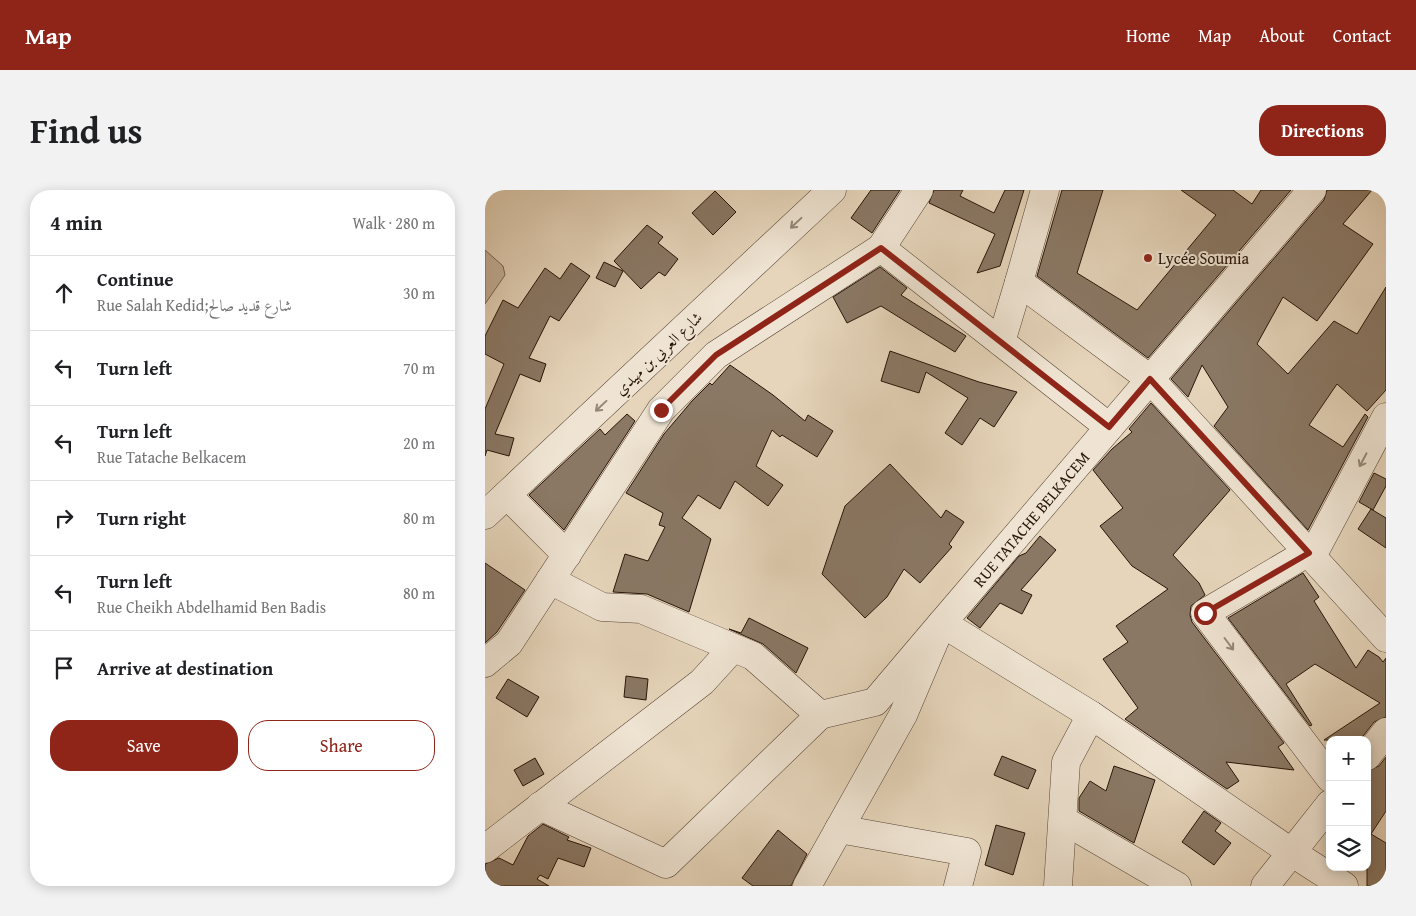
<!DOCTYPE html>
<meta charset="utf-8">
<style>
:root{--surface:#fff;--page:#f2f2f2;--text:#202124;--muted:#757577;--line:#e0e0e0;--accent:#8f2418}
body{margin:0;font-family:"Gentium Book Plus",Amiri,serif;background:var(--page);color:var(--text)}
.controls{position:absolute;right:15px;bottom:15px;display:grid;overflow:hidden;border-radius:10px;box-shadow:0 2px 12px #0003}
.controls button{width:45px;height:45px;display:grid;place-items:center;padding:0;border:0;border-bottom:1px solid var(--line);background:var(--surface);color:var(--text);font:25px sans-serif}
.stop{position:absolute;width:15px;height:15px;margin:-11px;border:4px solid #8f2418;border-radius:50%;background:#fff}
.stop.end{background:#8f2418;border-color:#fff;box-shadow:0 1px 5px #0008}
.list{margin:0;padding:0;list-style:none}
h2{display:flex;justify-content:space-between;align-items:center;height:65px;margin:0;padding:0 20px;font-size:21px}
h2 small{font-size:16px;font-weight:400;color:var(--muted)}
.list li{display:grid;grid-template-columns:32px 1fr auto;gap:15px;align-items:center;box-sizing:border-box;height:75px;padding:0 20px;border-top:1px solid var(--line)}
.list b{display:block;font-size:19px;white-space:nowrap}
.list p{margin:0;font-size:16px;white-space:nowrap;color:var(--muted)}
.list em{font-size:16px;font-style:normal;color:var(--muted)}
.actions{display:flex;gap:10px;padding:15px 20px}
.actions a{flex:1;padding:11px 0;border:1px solid var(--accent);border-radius:20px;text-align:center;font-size:18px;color:var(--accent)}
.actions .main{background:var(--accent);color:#fff}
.icon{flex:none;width:28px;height:28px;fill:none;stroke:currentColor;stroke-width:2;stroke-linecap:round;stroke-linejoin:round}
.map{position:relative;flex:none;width:901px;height:696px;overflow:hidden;border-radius:20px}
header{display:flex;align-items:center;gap:30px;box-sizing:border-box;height:70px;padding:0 25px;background:var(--accent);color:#fff}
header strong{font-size:24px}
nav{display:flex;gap:28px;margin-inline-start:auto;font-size:18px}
.intro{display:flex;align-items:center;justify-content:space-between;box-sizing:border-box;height:120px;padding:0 30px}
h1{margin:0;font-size:35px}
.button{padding:12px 22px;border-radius:20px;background:var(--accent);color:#fff;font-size:18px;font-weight:700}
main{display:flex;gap:30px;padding:0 30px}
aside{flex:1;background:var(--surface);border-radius:20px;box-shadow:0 2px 12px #0003}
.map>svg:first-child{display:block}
.green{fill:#c6b49d;stroke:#766452}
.building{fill:#8a7865;stroke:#271408}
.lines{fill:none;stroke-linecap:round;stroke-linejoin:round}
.minor-casing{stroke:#574435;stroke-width:29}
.minor{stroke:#efe4d3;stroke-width:28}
.oneway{stroke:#958678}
.route{stroke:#8f2418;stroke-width:6}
.poi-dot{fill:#8f2418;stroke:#efe4d3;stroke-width:2}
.labels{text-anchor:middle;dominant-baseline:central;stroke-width:4;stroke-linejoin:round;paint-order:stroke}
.poi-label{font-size:16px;fill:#271408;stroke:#efe4d3;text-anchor:start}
.street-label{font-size:16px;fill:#271408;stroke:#efe4d3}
</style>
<header>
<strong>Map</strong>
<nav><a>Home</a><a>Map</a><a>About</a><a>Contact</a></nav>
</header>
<div class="intro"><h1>Find us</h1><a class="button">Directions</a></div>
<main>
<aside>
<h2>4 min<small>Walk · 280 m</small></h2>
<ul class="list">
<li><svg class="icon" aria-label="ahead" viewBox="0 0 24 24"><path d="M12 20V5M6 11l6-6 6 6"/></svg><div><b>Continue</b><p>Rue Salah Kedid;شارع قديد صالح</p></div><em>30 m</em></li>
<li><svg class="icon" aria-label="left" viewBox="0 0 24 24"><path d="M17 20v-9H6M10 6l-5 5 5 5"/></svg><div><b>Turn left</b></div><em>70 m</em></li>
<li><svg class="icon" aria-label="left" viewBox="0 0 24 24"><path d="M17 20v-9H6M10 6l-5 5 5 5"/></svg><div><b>Turn left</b><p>Rue Tatache Belkacem</p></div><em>20 m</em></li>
<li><svg class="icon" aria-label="right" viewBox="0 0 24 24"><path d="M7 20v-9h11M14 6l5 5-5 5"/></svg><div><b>Turn right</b></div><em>80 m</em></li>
<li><svg class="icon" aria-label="left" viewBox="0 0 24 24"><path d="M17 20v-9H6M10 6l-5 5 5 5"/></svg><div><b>Turn left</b><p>Rue Cheikh Abdelhamid Ben Badis</p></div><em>80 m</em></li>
<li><svg class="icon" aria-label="arrive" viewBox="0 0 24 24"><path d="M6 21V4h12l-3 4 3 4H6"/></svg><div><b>Arrive at destination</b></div></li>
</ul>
<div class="actions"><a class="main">Save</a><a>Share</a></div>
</aside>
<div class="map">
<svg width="901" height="696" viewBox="0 0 901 696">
<rect width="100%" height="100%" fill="#e6d5bb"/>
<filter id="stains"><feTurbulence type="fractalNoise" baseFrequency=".004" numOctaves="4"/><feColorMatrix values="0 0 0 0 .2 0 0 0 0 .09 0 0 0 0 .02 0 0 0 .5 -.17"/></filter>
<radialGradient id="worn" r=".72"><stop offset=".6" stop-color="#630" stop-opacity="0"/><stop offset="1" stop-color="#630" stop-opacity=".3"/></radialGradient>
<path class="green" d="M 0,60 L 18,76 L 20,85 L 0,114 Z"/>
<g class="building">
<path d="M 386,0 L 415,0 L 387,43 L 366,28 Z"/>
<path d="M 449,0 L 478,0 L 475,6 L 509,23 L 520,0 L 539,0 L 515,76 L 492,83 L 510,44 L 444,13 Z"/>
<path d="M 577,0 L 618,0 L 592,83 L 652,120 L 731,25 L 696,0 L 748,0 L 767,14 L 776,0 L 806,0 L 663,168 L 552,86 Z"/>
<path d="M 842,0 L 887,0 L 858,34 L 888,54 L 832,131 L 798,107 L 772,154 L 803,184 L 849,131 L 872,144 L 901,97 L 901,200 L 882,221 L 852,194 L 824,235 L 858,257 L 880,224 L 883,227 L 823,340 L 729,236 L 743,217 L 717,175 L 703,207 L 686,189 L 839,10 Z"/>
<path d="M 230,1 L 251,22 L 228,45 L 207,23 Z"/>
<path d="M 162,35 L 178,47 L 173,53 L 193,69 L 180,86 L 174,82 L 156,99 L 129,71 Z"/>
<path d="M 119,72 L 138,81 L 130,97 L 111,88 Z"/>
<path d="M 86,73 L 105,86 L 74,131 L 65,126 L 44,168 L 61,174 L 55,192 L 35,184 L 10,244 L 29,248 L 24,266 L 2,260 L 0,266 L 0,219 L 19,174 L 0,164 L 0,146 L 18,110 L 33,118 L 60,78 L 75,89 Z"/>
<path d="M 395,77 L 422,98 L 416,105 L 481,146 L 470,162 L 396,116 L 362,133 L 348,107 Z"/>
<path d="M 405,161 L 494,192 L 532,202 L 509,237 L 495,228 L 477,255 L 460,243 L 483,208 L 441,182 L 434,203 L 396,191 Z"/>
<path d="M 245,175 L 288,205 L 320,231 L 323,225 L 348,241 L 332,267 L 297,245 L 295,247 L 287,240 L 271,276 L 298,295 L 283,316 L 250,291 L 235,319 L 213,305 L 197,328 L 226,349 L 204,422 L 162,404 L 128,402 L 140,364 L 163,371 L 180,337 L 174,335 L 178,323 L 141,303 L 179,244 L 207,211 L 225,193 L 227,195 Z"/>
<path d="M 666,213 L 745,300 L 688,365 L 714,393 L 720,405 L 706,416 L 705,425 L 707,432 L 799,553 L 793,557 L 809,580 L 741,572 L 754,591 L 742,599 L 640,529 L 653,518 L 618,469 L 643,452 L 631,436 L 683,399 L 647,376 L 615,336 L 638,318 L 608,280 L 627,259 L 647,242 L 644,239 Z"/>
<path d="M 142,224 L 150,231 L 79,340 L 44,305 L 115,239 L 120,245 Z"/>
<path d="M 405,274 L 456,328 L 461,320 L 479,332 L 464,354 L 467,357 L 435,393 L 419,379 L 402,407 L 380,428 L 337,384 L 360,316 Z"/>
<path d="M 889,283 L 901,289 L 901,296 L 888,320 L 874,312 Z"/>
<path d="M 886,319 L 901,328 L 901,358 L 873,339 Z"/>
<path d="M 555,346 L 571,360 L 536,400 L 547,405 L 537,424 L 515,413 L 495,438 L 482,428 L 534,366 L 541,363 Z"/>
<path d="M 0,373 L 40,400 L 12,442 L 0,453 Z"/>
<path d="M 818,383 L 834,407 L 829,411 L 871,478 L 883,460 L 894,467 L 898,472 L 901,468 L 901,527 L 889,532 L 875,550 L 839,550 L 895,513 L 830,474 L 801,494 L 827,535 L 825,536 L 743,428 Z"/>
<path d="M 264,428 L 323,458 L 311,483 L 278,454 L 244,439 L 256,443 Z"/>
<path d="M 141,486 L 163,489 L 161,510 L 139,507 Z"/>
<path d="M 23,489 L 54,507 L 42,527 L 11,508 Z"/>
<path d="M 517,566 L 551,580 L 543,599 L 509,585 Z"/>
<path d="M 901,567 L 901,621 L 886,644 L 901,653 L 901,696 L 882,696 L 882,581 L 894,576 Z"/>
<path d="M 50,568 L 59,584 L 38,596 L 29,580 Z"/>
<path d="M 629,576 L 670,590 L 649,653 L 594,621 L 594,608 L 605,591 L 621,601 Z"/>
<path d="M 719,621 L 736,633 L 730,641 L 746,653 L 729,675 L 697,652 Z"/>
<path d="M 58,634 L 84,647 L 82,650 L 106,658 L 99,677 L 73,668 L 63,689 L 55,685 L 52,689 L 64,696 L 0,696 L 0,674 L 14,668 L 28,675 L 43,646 Z"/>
<path d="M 511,635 L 540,643 L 528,685 L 500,675 Z"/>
<path d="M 293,640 L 322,664 L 306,696 L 268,696 L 257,688 Z"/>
</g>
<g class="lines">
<g class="minor-casing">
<g id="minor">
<path d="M 560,0 L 534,92 L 665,189 L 901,448"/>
<path d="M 396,58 L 624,237"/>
<path d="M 516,152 L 534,92"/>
<path d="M 22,305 L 82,365"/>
<path d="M 0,325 L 347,0"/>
<path d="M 65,390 L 117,417 L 156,419 L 268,466 L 335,525 L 390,512 L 457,433 L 606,525 L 806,662 L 859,696"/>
<path d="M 0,473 L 24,453 L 176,220 L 231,165 L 396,58 L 434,0"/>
<path d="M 882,566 L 901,542"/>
<path d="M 845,588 L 720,423 L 832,357 L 901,227"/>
<path d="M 55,616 L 181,674 L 335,525"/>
<path d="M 578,630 L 692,696"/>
<path d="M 354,639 L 482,662 L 473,696"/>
<path d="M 0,659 L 217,492 L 248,458"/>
<path d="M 322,696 L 418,525 L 457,433 L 827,0"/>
<path d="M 573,696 L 581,572 L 606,525"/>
<path d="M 780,696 L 845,614"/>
</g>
</g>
<use href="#minor" class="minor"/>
</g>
<defs><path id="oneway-shaft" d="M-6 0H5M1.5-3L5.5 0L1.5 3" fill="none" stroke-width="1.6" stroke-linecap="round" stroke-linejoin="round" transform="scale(1.25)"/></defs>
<g class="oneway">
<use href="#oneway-shaft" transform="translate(311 33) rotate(137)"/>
<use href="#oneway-shaft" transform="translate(116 216) rotate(137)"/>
<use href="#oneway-shaft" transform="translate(878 270) rotate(118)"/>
<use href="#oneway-shaft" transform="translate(744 454) rotate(53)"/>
</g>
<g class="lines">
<path class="route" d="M 176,220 L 231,165 L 396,58 L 624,237 L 665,189 L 824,363 L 720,423"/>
</g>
<circle class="poi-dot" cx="663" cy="68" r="5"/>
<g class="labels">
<g class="poi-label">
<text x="673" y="68">Lycée Soumia</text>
</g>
<g class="street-label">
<text transform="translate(173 163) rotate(-43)">شارع العربي بن مهيدي</text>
<text transform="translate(546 329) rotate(-50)">RUE TATACHE BELKACEM</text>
</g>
</g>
<rect width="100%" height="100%" filter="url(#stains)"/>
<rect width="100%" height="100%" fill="url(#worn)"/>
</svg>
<div class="controls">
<button>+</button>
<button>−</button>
<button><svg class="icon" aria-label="layers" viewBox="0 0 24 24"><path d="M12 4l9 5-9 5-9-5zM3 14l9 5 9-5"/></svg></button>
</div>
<div class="stop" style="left:720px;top:423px"></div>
<div class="stop end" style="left:176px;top:220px"></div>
</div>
</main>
